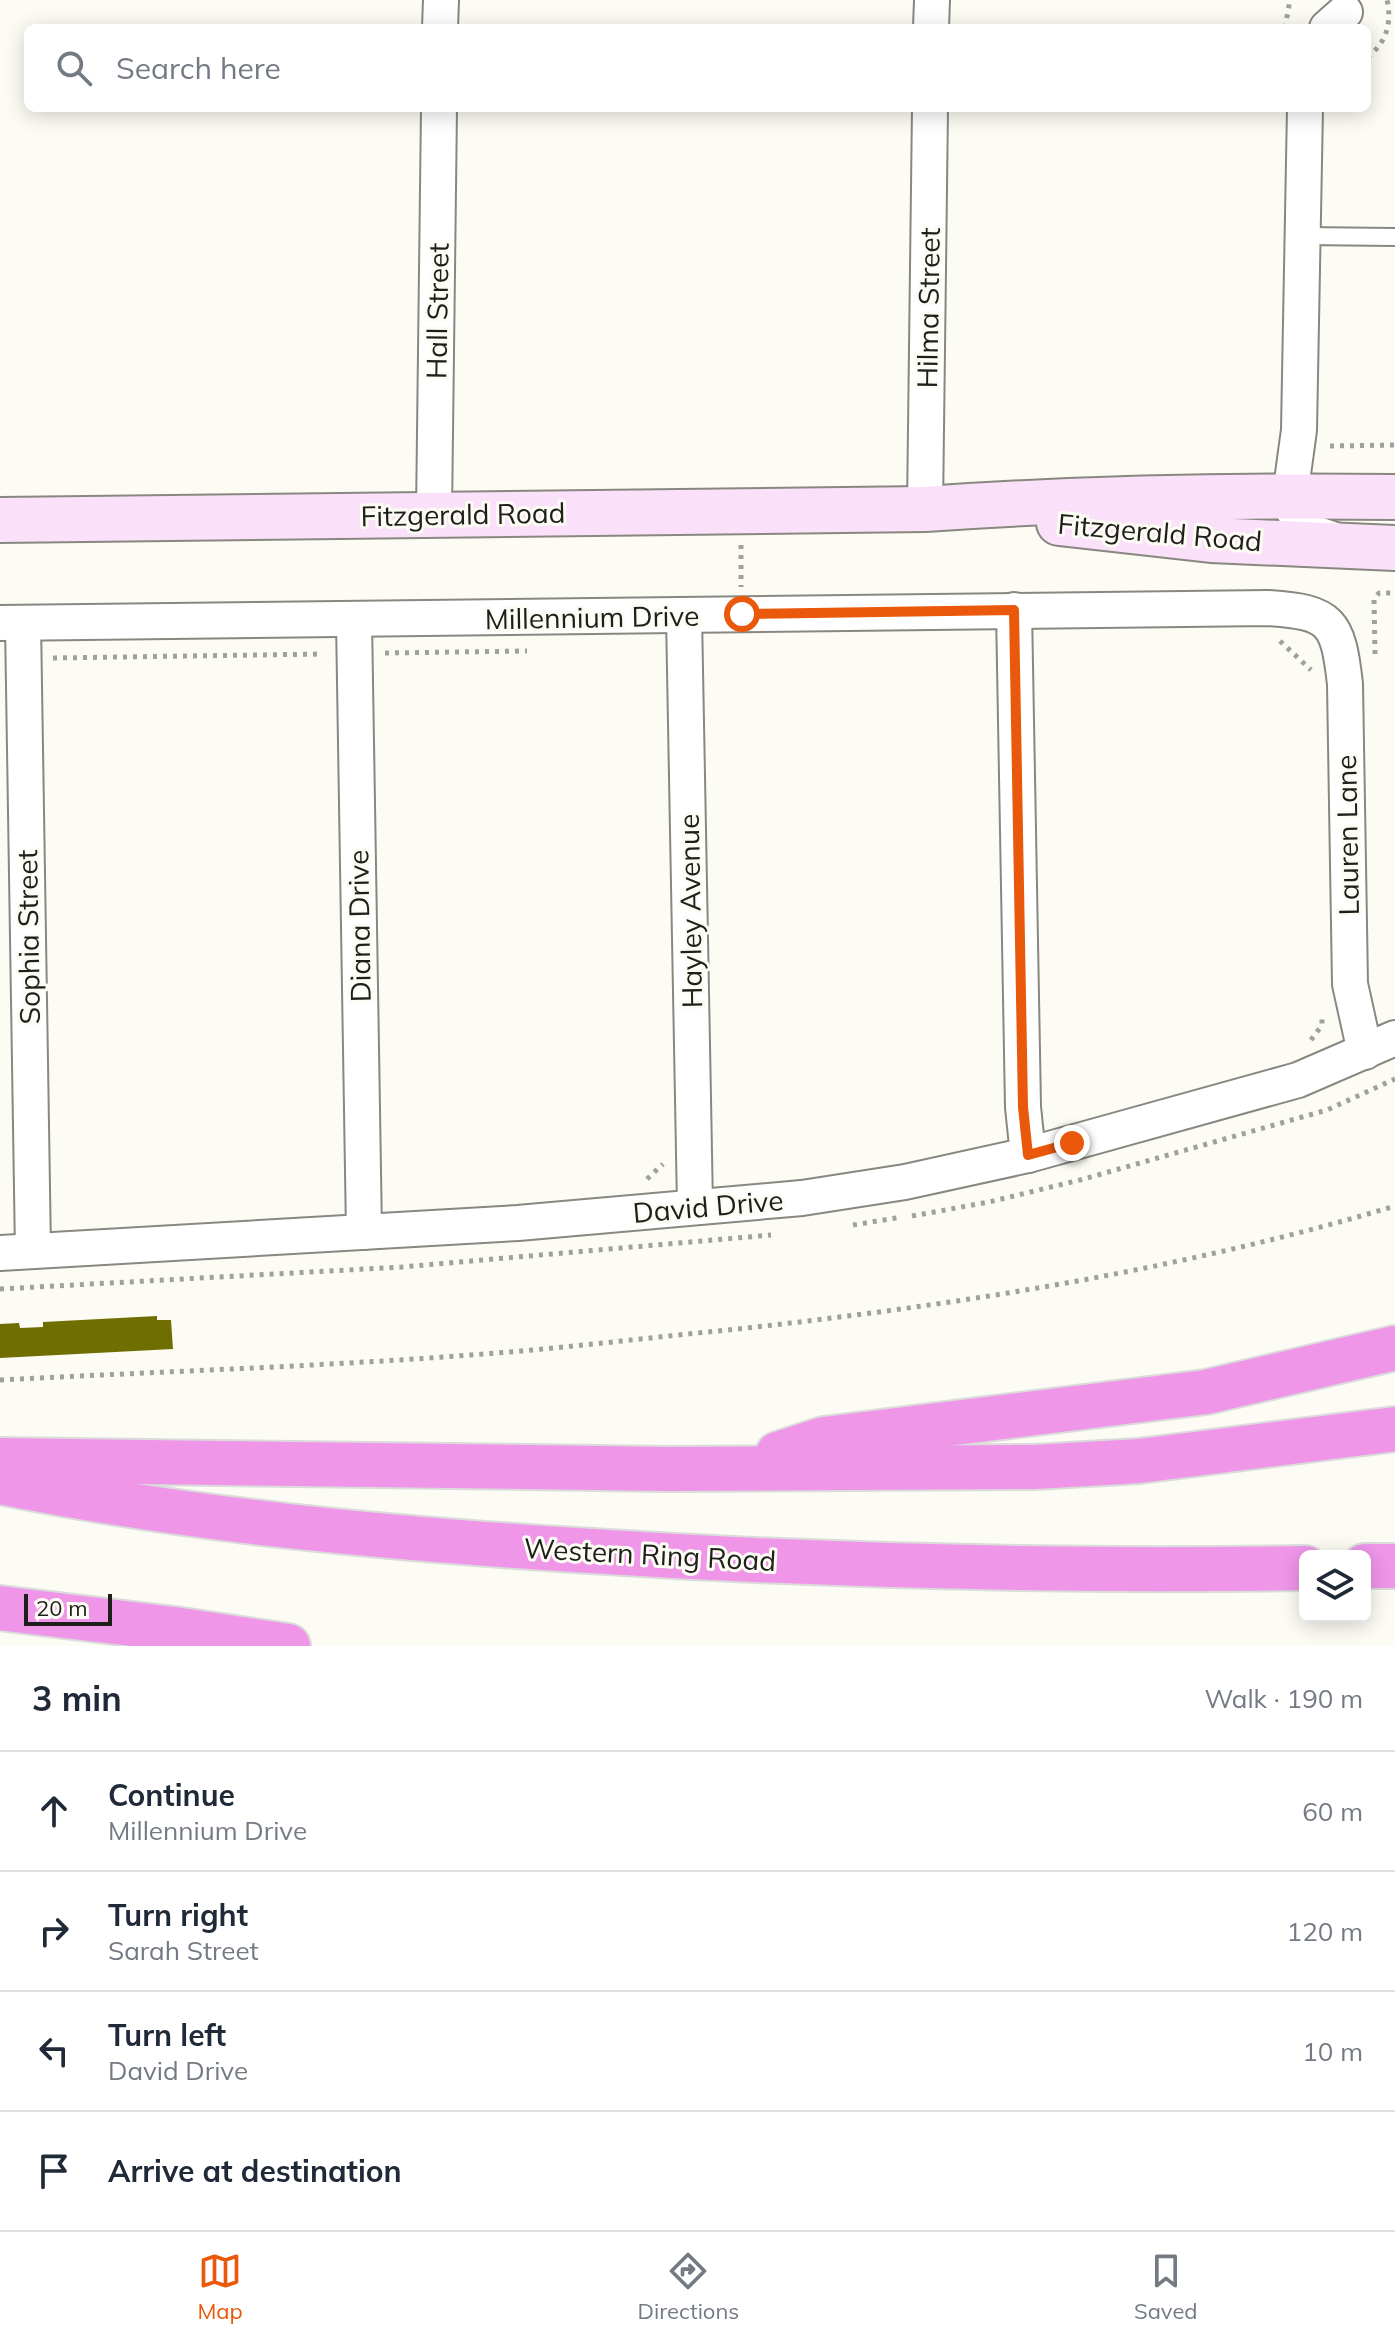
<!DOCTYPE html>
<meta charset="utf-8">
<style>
:root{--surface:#fff;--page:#f6f6f7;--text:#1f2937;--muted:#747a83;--line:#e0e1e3;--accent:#ea580c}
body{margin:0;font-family:Mulish,sans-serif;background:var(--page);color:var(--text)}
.controls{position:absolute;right:24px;bottom:24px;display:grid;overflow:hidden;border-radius:12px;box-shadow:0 4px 20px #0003}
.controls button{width:72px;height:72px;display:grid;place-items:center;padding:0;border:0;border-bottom:2px solid var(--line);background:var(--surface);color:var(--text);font:40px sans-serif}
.scale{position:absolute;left:24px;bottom:20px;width:88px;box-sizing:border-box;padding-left:8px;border:4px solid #1e1e1b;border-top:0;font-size:22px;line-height:28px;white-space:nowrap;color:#1e1e1b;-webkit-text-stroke:6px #fcfcf4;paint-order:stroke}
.stop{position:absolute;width:24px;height:24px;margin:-18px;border:6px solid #ea580c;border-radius:50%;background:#fff}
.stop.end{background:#ea580c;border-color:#fff;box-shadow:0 2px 8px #0008}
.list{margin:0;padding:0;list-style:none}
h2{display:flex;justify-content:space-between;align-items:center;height:104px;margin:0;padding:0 32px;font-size:34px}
h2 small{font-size:26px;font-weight:400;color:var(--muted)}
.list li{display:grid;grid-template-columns:52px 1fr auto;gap:24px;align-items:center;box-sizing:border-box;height:120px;padding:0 32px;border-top:2px solid var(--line)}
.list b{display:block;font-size:30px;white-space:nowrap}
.list p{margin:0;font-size:26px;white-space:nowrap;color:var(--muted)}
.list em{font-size:26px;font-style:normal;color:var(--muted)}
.icon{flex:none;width:44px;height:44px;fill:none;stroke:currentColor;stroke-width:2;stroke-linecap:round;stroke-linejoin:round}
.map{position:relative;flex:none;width:1395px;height:1646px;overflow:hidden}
.search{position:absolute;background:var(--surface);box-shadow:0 4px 20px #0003;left:24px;right:24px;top:24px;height:88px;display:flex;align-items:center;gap:20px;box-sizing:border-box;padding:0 28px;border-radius:12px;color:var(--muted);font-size:30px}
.sheet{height:584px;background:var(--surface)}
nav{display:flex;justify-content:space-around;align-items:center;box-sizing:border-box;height:112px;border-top:2px solid var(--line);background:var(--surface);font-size:22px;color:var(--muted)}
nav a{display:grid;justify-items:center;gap:4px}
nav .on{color:var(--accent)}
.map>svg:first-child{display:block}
.building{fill:#6e6e01}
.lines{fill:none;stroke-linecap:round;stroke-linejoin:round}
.lane-casing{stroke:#888881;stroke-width:20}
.street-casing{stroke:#888881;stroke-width:38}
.secondary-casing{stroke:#888881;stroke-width:48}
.highway-casing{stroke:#dbdbdb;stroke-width:48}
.path{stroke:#a1a19b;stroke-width:5;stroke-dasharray:4 6;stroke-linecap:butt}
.lane{stroke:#fff;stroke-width:16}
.street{stroke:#fff;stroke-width:34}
.secondary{stroke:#fae0f8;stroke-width:44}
.highway{stroke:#ef96e9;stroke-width:44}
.route{stroke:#ea580c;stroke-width:10}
.labels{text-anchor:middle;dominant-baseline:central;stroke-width:6;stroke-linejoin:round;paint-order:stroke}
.street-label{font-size:28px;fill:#1e1e1b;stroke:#fcfcf4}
</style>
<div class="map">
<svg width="1395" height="1646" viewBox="0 0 1395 1646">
<rect width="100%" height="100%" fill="#fcfcf4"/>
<path class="building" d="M 157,1316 L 157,1320 L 171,1320 L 173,1349 L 0,1358 L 0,1324 L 19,1323 L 20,1328 L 43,1327 L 43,1322 Z"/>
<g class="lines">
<g class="lane-casing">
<path id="lane" d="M 1302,236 L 1395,237"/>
</g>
<g class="street-casing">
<g id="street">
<path d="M 440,28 L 441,0"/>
<path d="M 931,28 L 932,0"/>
<path d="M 1327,28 L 1345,12"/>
<path d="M 1305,108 L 1299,430 L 1290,496 L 1294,512 L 1309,531 L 1341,542"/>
<path d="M 925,509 L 930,108"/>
<path d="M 434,515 L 439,108"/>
<path d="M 1014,610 L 1023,1107 L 1028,1155"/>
<path d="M 684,616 L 695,1206"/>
<path d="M 354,620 L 364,1232"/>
<path d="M 0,623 L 1268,608 C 1332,612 1338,622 1345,684 L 1350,984 L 1365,1052"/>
<path d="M 23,623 L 33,1251"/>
<path d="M 0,1253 L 518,1223 L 802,1198 L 905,1182 L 1028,1155 L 1298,1080 L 1395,1038"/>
</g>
</g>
<g class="secondary-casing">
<g id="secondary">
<path d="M 0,520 L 925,509 C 1081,498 1238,495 1395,497"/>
<path d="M 1059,523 L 1211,540 L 1395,548"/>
</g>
</g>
<g class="highway-casing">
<g id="highway">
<path d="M 778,1454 L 824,1439 L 1206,1392 L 1395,1348"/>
<path d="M 0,1460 L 668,1469 L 1034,1467 L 1139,1461 L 1395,1429"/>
<path d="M 0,1482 C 189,1520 383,1538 575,1550 C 818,1566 1062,1572 1305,1568"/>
<path d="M 1365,1566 L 1395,1566"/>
<path d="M 0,1608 L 174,1629 L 288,1646"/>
</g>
</g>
<g class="path">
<path d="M 1285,28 L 1290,0"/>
<path d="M 1367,57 C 1387,43 1392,22 1387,0"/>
<path d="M 1330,446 L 1395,445"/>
<path d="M 741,545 L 741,587"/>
<path d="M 1280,641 L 1311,670"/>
<path d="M 385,653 L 527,651"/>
<path d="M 1375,654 L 1374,599 L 1379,593 L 1395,593"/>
<path d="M 53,658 L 323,654"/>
<path d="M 1311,1040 L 1322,1025 L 1322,1014"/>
<path d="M 647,1179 L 663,1164"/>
<path d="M 912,1216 L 989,1202 L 1080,1180 L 1327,1110 L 1395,1079"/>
<path d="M 853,1225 L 902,1217"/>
<path d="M 0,1289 L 402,1267 L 771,1235"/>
<path d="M 0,1380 C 170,1371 340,1366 509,1352 C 582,1346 655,1337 728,1330 C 952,1306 1178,1271 1395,1206"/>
</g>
<use href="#lane" class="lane"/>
<use href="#street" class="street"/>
<use href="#secondary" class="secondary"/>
<use href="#highway" class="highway"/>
</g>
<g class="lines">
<path class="route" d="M 742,614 L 1014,610 L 1023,1107 L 1028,1155 L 1072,1143"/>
</g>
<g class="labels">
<g class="street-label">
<text transform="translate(928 308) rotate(-89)">Hilma Street</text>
<text transform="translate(437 311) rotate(-89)">Hall Street</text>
<text transform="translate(463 514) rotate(-1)">Fitzgerald Road</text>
<text transform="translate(1160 532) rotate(5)">Fitzgerald Road</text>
<text transform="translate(592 617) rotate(-1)">Millennium Drive</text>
<text transform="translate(1347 835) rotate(-91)">Lauren Lane</text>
<text transform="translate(690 911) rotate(-91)">Hayley Avenue</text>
<text transform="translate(359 926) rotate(-91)">Diana Drive</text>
<text transform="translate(28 937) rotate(-91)">Sophia Street</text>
<text transform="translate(708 1206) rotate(-5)">David Drive</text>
<text transform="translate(650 1554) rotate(3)">Western Ring Road</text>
</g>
</g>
</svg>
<div class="controls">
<button><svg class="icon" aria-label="layers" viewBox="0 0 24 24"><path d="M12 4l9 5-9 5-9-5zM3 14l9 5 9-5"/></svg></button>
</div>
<div class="scale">20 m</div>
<div class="stop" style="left:742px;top:614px"></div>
<div class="stop end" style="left:1072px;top:1143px"></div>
<div class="search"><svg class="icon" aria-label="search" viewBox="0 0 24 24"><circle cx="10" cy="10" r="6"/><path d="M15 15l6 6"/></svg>Search here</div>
</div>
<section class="sheet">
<h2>3 min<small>Walk · 190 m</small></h2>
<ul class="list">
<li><svg class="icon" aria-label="ahead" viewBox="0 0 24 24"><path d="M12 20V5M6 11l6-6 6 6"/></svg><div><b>Continue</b><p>Millennium Drive</p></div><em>60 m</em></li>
<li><svg class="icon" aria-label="right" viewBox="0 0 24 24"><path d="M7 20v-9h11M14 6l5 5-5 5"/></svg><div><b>Turn right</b><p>Sarah Street</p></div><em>120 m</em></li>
<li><svg class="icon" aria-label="left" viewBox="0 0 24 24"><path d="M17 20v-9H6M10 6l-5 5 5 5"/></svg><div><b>Turn left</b><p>David Drive</p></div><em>10 m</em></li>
<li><svg class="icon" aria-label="arrive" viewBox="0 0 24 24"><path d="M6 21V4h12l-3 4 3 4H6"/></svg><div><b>Arrive at destination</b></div></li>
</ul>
</section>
<nav>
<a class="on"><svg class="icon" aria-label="map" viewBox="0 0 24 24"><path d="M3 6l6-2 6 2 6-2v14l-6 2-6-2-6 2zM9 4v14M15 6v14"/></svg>Map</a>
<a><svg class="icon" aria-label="directions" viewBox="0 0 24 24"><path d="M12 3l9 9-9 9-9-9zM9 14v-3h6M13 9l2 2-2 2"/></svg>Directions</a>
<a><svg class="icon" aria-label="saved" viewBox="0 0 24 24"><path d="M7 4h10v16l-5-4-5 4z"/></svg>Saved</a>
</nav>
